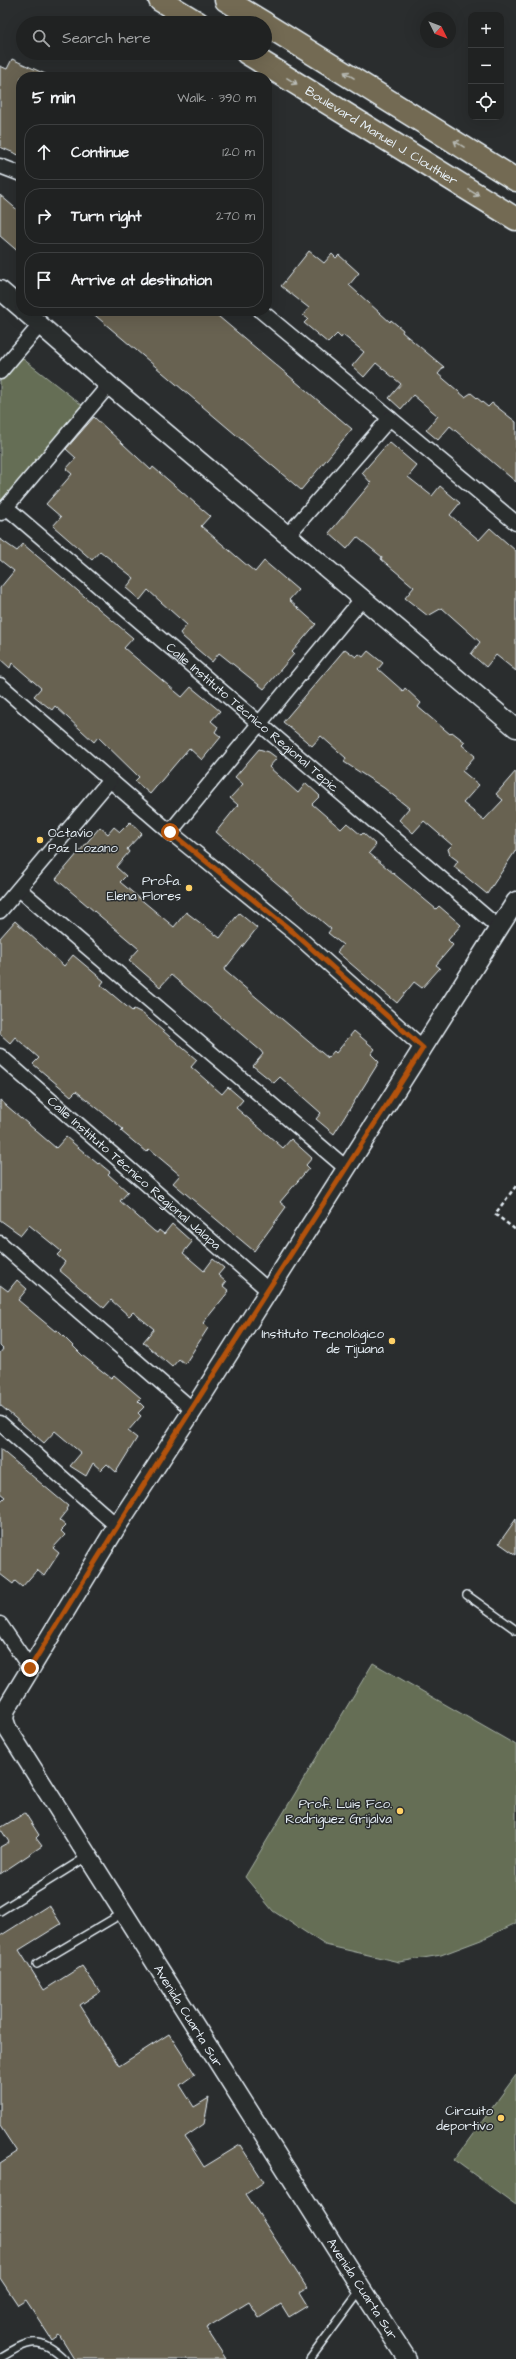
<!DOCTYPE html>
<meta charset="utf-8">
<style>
:root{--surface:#202222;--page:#2d2f2f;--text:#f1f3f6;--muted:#a2a4a5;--line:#3d3f40}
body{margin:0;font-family:"Architects Daughter",sans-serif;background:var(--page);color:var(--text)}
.controls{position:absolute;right:12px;top:12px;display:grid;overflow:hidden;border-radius:8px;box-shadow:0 4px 16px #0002}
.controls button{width:36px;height:36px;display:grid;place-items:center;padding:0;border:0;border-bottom:1px solid var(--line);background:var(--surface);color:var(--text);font:20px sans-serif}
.compass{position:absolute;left:420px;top:12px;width:36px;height:36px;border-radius:50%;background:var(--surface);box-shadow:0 4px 16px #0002;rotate:132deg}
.stop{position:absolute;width:12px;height:12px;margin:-9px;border:3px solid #b45309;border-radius:50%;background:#fff}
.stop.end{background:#b45309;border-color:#fff;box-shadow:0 1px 4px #0008}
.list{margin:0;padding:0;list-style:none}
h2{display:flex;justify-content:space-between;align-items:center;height:52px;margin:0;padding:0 16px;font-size:17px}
h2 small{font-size:13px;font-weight:400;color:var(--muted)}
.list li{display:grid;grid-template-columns:26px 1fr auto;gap:12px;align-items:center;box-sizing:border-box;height:56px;margin:0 8px 8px;padding:0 8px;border:1px solid var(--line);border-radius:16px}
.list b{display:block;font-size:15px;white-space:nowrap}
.list em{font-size:13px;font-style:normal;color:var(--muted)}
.icon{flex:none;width:22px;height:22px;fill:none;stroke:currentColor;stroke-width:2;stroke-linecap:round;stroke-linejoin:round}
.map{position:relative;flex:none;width:516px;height:2359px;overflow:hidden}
.search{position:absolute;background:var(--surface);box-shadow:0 4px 16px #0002;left:16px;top:16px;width:256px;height:44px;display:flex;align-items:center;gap:10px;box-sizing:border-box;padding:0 14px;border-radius:22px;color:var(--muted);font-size:15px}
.panel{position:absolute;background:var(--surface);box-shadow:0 4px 16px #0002;left:16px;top:72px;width:256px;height:244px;border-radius:16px}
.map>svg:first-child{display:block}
.green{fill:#656e54;stroke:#a6b0a6}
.building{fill:#686251;stroke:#e8f1f8}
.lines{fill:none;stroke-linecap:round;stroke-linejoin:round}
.service-casing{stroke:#e8f1f8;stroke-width:10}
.minor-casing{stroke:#e8f1f8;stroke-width:17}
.tertiary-casing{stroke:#e8f1f8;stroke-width:21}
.primary-casing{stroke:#e8f1f8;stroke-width:25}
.path{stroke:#e8f1f8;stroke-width:2.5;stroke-dasharray:4 3;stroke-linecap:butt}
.service{stroke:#2a2d2e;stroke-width:7}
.minor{stroke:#2a2d2e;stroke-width:14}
.tertiary{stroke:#2a2d2e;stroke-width:18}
.primary{stroke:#736b52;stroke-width:22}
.oneway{stroke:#b9bbb6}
.route{stroke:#b45309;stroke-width:5}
.poi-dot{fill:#ffd166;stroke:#2a2d2e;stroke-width:1.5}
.labels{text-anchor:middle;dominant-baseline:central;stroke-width:3;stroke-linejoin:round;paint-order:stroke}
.street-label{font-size:13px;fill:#e8f1f8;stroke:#2a2d2e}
.poi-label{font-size:13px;fill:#e8f1f8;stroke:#2a2d2e;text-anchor:end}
</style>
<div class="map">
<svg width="516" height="2359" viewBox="0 0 516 2359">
<rect width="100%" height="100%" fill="#2a2d2e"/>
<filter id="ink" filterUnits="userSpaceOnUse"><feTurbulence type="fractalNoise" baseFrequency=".025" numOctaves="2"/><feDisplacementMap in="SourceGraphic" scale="8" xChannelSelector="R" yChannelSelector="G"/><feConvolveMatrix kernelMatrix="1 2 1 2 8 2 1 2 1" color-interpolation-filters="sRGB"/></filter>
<g filter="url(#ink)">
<g class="green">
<path d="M 18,355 L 87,409 L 0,511 L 0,376 Z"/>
<path d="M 373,1663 L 516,1745 L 516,1923 L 481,1940 L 441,1955 L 399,1962 L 325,1945 L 273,1911 L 245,1877 Z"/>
<path d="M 516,2075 L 516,2205 L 454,2160 Z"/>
</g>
<g class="building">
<path d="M 12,59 L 52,77 L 21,77 L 21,156 L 0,147 L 0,66 L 7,69 Z"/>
<path d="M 0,195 L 21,213 L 21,254 L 0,236 Z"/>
<path d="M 309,251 L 324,263 L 332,254 L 336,258 L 339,255 L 359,273 L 349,285 L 390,322 L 391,320 L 403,330 L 402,332 L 444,367 L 438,374 L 465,397 L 471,393 L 488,407 L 492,403 L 516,422 L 516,482 L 450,426 L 438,440 L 426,430 L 438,416 L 413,395 L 401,409 L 389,398 L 401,384 L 376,363 L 364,377 L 352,366 L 364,352 L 343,335 L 341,338 L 337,334 L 328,343 L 304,323 L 308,319 L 303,315 L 309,308 L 281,286 Z"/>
<path d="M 90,311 L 212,311 L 352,429 L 301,490 Z"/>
<path d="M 94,417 L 151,470 L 153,467 L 210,516 L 201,526 L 243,562 L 255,572 L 264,561 L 298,590 L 289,600 L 316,624 L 292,652 L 294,654 L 264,689 L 219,653 L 212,662 L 183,637 L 180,633 L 187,625 L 161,602 L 148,590 L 140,600 L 126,588 L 134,578 L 100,551 L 92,560 L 53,526 L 61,517 L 46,504 L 72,474 L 66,469 L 76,458 L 66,449 Z"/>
<path d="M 389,442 L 417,466 L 408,477 L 432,496 L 440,486 L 460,503 L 450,515 L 465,528 L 479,540 L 490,528 L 516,551 L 516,671 L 496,655 L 486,667 L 471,654 L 480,642 L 442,608 L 428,616 L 405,598 L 414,587 L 381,559 L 382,557 L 357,537 L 347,549 L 329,533 L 371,483 L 362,473 Z"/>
<path d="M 0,539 L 17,551 L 23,544 L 133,638 L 124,648 L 182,697 L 191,687 L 220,711 L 211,721 L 218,727 L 215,732 L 221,737 L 202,760 L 189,748 L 150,794 L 135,781 L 139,777 L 98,737 L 94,742 L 55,706 L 52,710 L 34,696 L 41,688 L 12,663 L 10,668 L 0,659 L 0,588 L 14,571 L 0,560 Z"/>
<path d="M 345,649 L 356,657 L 359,654 L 363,657 L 368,651 L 383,663 L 378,669 L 403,691 L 405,688 L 421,703 L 418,707 L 450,734 L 452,732 L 465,742 L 462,745 L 475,756 L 462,771 L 479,785 L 463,803 L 484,820 L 503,800 L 496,794 L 516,771 L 516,850 L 487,894 L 454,867 L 458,861 L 450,855 L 448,849 L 452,845 L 424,821 L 413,833 L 399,820 L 409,808 L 384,788 L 344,762 L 346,758 L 321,736 L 312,746 L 283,722 Z"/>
<path d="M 259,749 L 269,752 L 277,758 L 269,767 L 298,793 L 306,783 L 320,796 L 312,804 L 341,829 L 347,823 L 361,835 L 363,833 L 376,845 L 369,853 L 436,909 L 439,906 L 461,925 L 448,940 L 453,945 L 436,965 L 440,968 L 422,988 L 414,982 L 397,1003 L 337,952 L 343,945 L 328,933 L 331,929 L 216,832 L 238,805 L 230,798 L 243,784 L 235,777 Z"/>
<path d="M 130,822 L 142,833 L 127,849 L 129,852 L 116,867 L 126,876 L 120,882 L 174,927 L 186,912 L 220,938 L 239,913 L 257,928 L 224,970 L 328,1058 L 334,1051 L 336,1053 L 354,1031 L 375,1049 L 371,1054 L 379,1062 L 334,1134 L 316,1119 L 321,1113 L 280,1077 L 274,1083 L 253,1066 L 263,1054 L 261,1051 L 171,975 L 160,987 L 129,960 L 139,949 L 56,879 L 100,827 L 108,834 L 114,827 L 120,832 Z"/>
<path d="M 15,921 L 64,966 L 73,955 L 104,981 L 101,985 L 132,1011 L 134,1009 L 142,1013 L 197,1060 L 191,1067 L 222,1094 L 228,1087 L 243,1100 L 236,1108 L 269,1136 L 283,1148 L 291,1139 L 312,1158 L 306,1165 L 309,1168 L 280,1202 L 286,1207 L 254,1251 L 173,1183 L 180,1175 L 149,1149 L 146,1152 L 121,1131 L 123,1129 L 76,1091 L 71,1096 L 33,1064 L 39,1058 L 15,1037 L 10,1043 L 0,1034 L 0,938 Z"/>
<path d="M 0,1100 L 56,1148 L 66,1137 L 98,1164 L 99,1163 L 110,1172 L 108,1174 L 128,1192 L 120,1201 L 154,1231 L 157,1233 L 159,1230 L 164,1234 L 172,1224 L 192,1242 L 183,1253 L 204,1271 L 213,1259 L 224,1268 L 218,1275 L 226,1282 L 223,1286 L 229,1291 L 203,1323 L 208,1328 L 185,1364 L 179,1359 L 172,1367 L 143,1342 L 154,1329 L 133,1312 L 129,1316 L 111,1300 L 104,1308 L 59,1270 L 65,1262 L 57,1255 L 61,1251 L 29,1225 L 21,1235 L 0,1220 Z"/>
<path d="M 17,1280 L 27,1289 L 18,1300 L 55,1331 L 57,1330 L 83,1356 L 111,1378 L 114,1375 L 141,1398 L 138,1401 L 144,1407 L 138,1413 L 141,1416 L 128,1431 L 137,1438 L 116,1472 L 107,1464 L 101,1470 L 93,1463 L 86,1476 L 70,1466 L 81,1453 L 55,1431 L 44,1443 L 0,1405 L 0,1353 L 3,1349 L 0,1346 L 0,1285 L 8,1291 Z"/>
<path d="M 0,1449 L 68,1506 L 66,1509 L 67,1510 L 59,1520 L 66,1526 L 61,1531 L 65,1535 L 53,1548 L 59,1553 L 44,1576 L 37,1570 L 22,1587 L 15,1581 L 13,1584 L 0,1574 L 0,1502 L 5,1497 L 0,1493 Z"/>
<path d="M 516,1519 L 516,1555 L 499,1543 Z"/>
<path d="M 25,1813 L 39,1835 L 36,1838 L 42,1846 L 0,1874 L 0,1847 L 9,1842 L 0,1828 Z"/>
<path d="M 49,1905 L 61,1924 L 19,1950 L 44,1990 L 82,1966 L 100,1992 L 80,2005 L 119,2066 L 169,2034 L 195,2074 L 180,2085 L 194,2107 L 209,2098 L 204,2124 L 185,2137 L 204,2167 L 240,2145 L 264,2182 L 246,2194 L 307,2288 L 299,2293 L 307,2306 L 289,2317 L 281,2304 L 259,2318 L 249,2302 L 206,2328 L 226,2359 L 74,2359 L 59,2335 L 52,2340 L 26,2300 L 18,2305 L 0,2278 L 0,2163 L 17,2152 L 0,2126 L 0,1936 Z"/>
</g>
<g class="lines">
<g class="service-casing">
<g id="service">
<path d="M 467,1595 L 516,1630"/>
<path d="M 0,1911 L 88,1856"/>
<path d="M 37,1964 L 123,1913"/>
<path d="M 0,2358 C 28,2341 39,2334 64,2359"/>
<path d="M 310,2359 L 361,2290"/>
</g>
</g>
<g class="minor-casing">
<g id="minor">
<path d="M 0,166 L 21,174"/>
<path d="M 261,311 L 516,523"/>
<path d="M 0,372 L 40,325"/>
<path id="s1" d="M 6,507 L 499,928"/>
<path d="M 1,513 L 109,385"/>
<path d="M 287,536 L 390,418"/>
<path d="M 0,685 L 170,832 L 293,932 L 423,1048"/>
<path d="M 170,832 L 362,599"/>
<path d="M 19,889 L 346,1168"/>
<path d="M 0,911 L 110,780"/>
<path id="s2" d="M 0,1056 L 269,1291"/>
<path d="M 0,1243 L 193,1410"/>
<path d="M 0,1423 L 117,1526"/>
<path d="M 0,1624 L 30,1668"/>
</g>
</g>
<g class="tertiary-casing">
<g id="tertiary">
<path d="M 0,290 L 21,308"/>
<path d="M 24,311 L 109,385 L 516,728"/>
<path d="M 407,2359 L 362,2290 L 7,1728 L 4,1719 L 6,1709 L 117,1526 L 193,1410 L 516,901"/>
</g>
</g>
<g class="primary-casing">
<g id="primary">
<path d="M 160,0 L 198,23"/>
<path d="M 226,0 L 264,23"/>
<path d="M 265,24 L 516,180"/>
<path id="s3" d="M 247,53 L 516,219"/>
</g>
</g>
<path class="path" d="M 516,1186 L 495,1214 L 516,1230"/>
<use href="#service" class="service"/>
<use href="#minor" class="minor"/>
<use href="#tertiary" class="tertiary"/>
<use href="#primary" class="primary"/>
</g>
<defs><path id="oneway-shaft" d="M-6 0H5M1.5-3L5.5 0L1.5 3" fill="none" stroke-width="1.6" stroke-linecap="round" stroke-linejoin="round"/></defs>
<g class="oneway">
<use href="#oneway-shaft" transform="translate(349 75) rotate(-148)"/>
<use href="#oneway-shaft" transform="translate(292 81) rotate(32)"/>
<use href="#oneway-shaft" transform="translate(459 144) rotate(-148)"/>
<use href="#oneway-shaft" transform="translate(474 193) rotate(32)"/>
</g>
</g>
<g class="lines" filter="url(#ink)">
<path class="route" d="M 30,1668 C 157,1459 292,1254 423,1048 L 293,932 L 170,832"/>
</g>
<g class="poi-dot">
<circle cx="40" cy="840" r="4"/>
<circle cx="189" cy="888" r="4"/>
<circle cx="392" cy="1341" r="4"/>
<circle cx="400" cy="1811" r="4"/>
<circle cx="501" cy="2118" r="4"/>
</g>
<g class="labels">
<g class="street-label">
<text stroke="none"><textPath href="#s3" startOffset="158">Boulevard Manuel J. Clouthier</textPath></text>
<text stroke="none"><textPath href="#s1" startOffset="324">Calle Instituto Técnico Regional Tepic</textPath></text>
<text stroke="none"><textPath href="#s2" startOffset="178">Calle Instituto Técnico Regional Jalapa</textPath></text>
<text transform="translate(188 2016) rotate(58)">Avenida Cuarta Sur</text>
<text transform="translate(362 2289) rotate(57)">Avenida Cuarta Sur</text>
</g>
<g class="poi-label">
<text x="48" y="833" text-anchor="start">Octavio<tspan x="48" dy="15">Paz Lozano</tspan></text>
<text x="181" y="881">Profa.<tspan x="181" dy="15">Elena Flores</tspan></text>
<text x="384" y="1334">Instituto Tecnológico<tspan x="384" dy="15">de Tijuana</tspan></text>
<text x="392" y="1804">Prof. Luis Fco.<tspan x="392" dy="15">Rodriguez Grijalva</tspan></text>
<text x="493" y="2111">Circuito<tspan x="493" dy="15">deportivo</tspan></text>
</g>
</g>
</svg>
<div class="controls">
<button>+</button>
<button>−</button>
<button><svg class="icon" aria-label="locate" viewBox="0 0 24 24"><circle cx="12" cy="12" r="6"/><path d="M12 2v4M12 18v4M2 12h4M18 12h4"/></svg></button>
</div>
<svg class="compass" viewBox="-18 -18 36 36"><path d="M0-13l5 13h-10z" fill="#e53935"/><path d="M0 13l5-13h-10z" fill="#a2a4a5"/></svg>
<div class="stop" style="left:170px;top:832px"></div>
<div class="stop end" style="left:30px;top:1668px"></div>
<div class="search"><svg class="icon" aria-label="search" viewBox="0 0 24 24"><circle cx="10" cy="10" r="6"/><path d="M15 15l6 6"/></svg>Search here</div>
<section class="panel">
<h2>5 min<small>Walk · 390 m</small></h2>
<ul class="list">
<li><svg class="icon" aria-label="ahead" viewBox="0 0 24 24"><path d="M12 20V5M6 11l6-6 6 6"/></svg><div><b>Continue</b></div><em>120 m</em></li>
<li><svg class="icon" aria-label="right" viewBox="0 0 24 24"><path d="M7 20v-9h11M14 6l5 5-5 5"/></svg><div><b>Turn right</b></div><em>270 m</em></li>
<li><svg class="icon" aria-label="arrive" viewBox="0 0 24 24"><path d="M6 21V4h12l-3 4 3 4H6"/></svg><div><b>Arrive at destination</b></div></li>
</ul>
</section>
</div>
